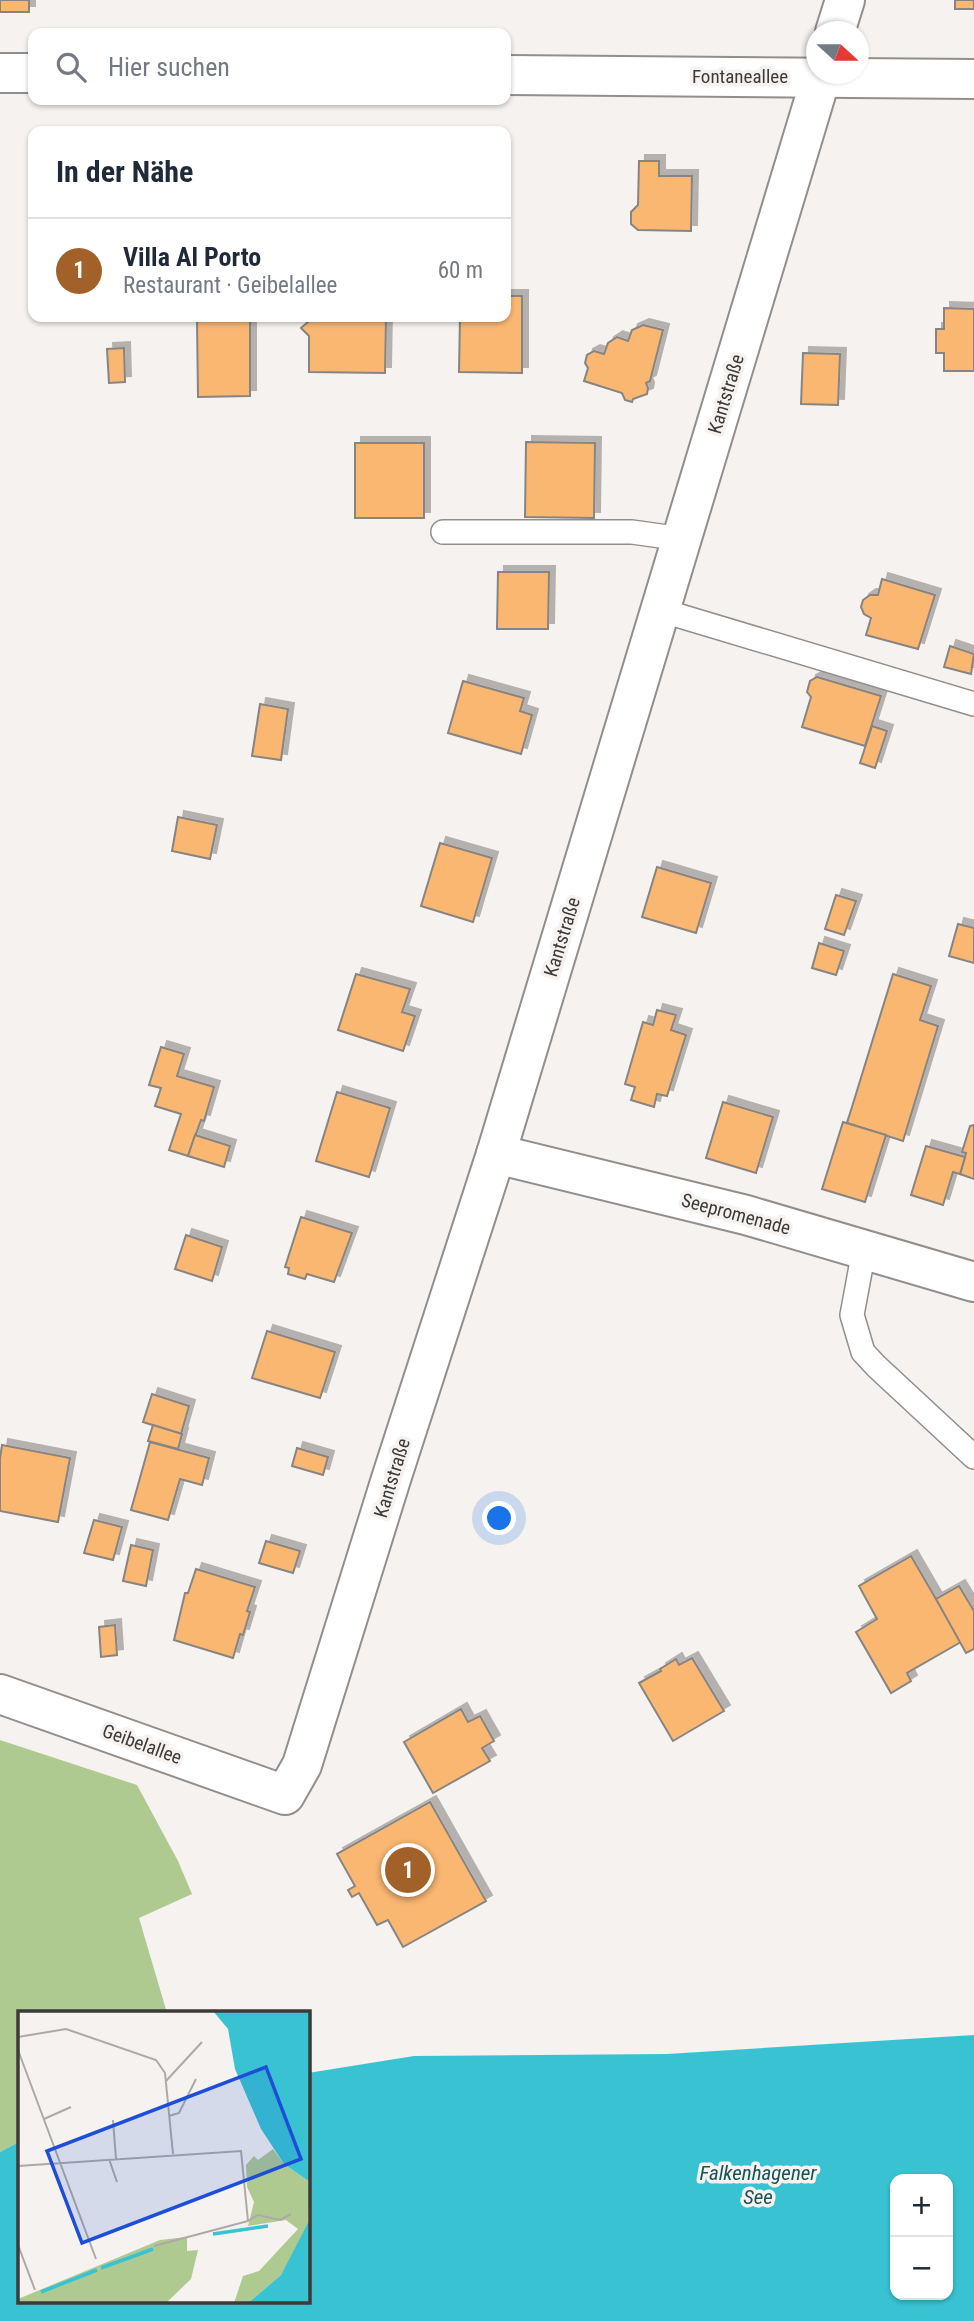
<!DOCTYPE html>
<html lang="de">
<meta charset="utf-8">
<style>
:root{--surface:#fff;--page:#f6f6f7;--text:#1f2937;--muted:#747a83;--line:#e0e1e3;--accent:#a16129}
body{margin:0;font-family:"Roboto Condensed",sans-serif;background:var(--page);color:var(--text)}
.controls{position:absolute;right:21px;bottom:21px;display:grid;overflow:hidden;border-radius:14px;box-shadow:0 2px 5px #0004}
.controls button{width:63px;height:63px;display:grid;place-items:center;padding:0;border:0;border-bottom:2px solid var(--line);background:var(--surface);color:var(--text);font:35px sans-serif}
.compass{position:absolute;left:806px;top:21px;width:63px;height:63px;border-radius:50%;background:var(--surface);box-shadow:0 2px 5px #0004;rotate:111deg}
.you{position:absolute;left:500px;top:1519px;width:24px;height:24px;margin:-18px;border:5px solid #fff;border-radius:50%;background:#1a73e8;box-shadow:0 0 0 10px #1a73e833}
.badge{display:grid;place-items:center;width:46px;height:46px;border-radius:50%;background:var(--accent);color:#fff;font-size:23px;font-weight:700}
.pin{position:absolute;translate:-50% -50%;border:4px solid #fff;box-shadow:0 2px 7px #0006}
.list{margin:0;padding:0;list-style:none}
h2{display:flex;justify-content:space-between;align-items:center;height:91px;margin:0;padding:0 28px;font-size:30px}
h2 small{font-size:23px;font-weight:400;color:var(--muted)}
.list li{display:grid;grid-template-columns:46px 1fr auto;gap:21px;align-items:center;box-sizing:border-box;height:105px;padding:0 28px;border-top:2px solid var(--line)}
.list b{display:block;font-size:26px;white-space:nowrap}
.list p{margin:0;font-size:23px;white-space:nowrap;color:var(--muted)}
.list em{font-size:23px;font-style:normal;color:var(--muted)}
.icon{flex:none;width:38px;height:38px;fill:none;stroke:currentColor;stroke-width:2;stroke-linecap:round;stroke-linejoin:round}
.map{position:relative;flex:none;width:974px;height:2321px;overflow:hidden}
.search{position:absolute;background:var(--surface);box-shadow:0 2px 5px #0004;left:28px;top:28px;width:483px;height:77px;display:flex;align-items:center;gap:18px;box-sizing:border-box;padding:0 24px;border-radius:14px;color:var(--muted);font-size:26px}
.panel{position:absolute;background:var(--surface);box-shadow:0 2px 5px #0004;left:28px;top:126px;width:483px;height:196px;border-radius:14px}
.map>svg:first-child{display:block}
.green{fill:#afca91}
.water{fill:#39c3d2;fill-rule:evenodd}
.building{fill:#fab772;stroke:#878481;stroke-width:2;filter:url(#shadow)}
.lines{fill:none;stroke-linecap:round;stroke-linejoin:round}
.lane-casing{stroke:#928e8c;stroke-width:26}
.street-casing{stroke:#928e8c;stroke-width:42}
.lane{stroke:#fff;stroke-width:23}
.street{stroke:#fff;stroke-width:38}
.labels{text-anchor:middle;dominant-baseline:central;stroke-width:7;stroke-linejoin:round;paint-order:stroke}
.street-label{font-size:19px;fill:#3c3b3a;stroke:#f6f2ef}
.water-label{font-size:21px;font-style:italic;fill:#195258;stroke:#f6f2ef}
.inset-river{fill:none;stroke:#39c3d2;stroke-width:3.5}
.inset-road{fill:none;stroke:#aca9a7;stroke-width:2}
.view{fill:#1d4ed8;fill-opacity:0.15;stroke:#1d4ed8;stroke-width:3.5}
.inset-edge{fill:none;stroke:#3c3b3a;stroke-width:3.5}
</style>
<div class="map">
<svg width="974" height="2321" viewBox="0 0 974 2321">
<defs>
<filter id="shadow"><feDropShadow dx="6" dy="-6" stdDeviation="0" flood-color="#0004"/></filter>
</defs>
<rect width="100%" height="100%" fill="#f6f2ef"/>
<path class="green" d="M 0,1740 L 137,1785 L 178,1861 L 192,1894 L 139,1918 L 167,2013 L 19,2013 L 19,2142 L 0,2152 Z"/>
<path class="water" d="M 974,2035 L 974,2321 L 0,2321 L 0,2152 L 19,2142 L 19,2302 L 308,2302 L 308,2073 L 414,2056 L 667,2054 ZM 895,2179 L 948,2179 L 948,2295 L 895,2295 Z"/>
<g class="building">
<rect x="0" y="0" width="29" height="12"/>
<rect x="955" y="0" width="19" height="9"/>
<path d="M 639,161 L 659,161 L 659,176 L 692,176 L 691,231 L 638,230 L 631,224 L 631,212 L 638,205 Z"/>
<path d="M 506,296 L 522,296 L 522,373 L 459,372 L 460,317 L 506,317 Z"/>
<path d="M 944,308 L 974,309 L 974,371 L 944,371 L 944,353 L 936,353 L 936,329 L 944,329 Z"/>
<path d="M 309,317 L 386,317 L 385,373 L 309,372 L 309,336 L 301,328 L 309,321 Z"/>
<path d="M 197,320 L 250,321 L 250,396 L 198,397 Z"/>
<path d="M 643,325 L 663,330 L 650,381 L 646,383 L 648,388 L 647,394 L 633,399 L 632,402 L 625,400 L 622,393 L 584,381 L 588,368 L 585,363 L 587,355 L 594,351 L 604,354 L 608,343 L 617,337 L 628,341 L 632,330 Z"/>
<path d="M 124,348 L 125,382 L 109,383 L 107,349 Z"/>
<path d="M 803,353 L 840,354 L 838,405 L 801,404 Z"/>
<path d="M 526,442 L 595,443 L 594,518 L 525,517 Z"/>
<rect x="355" y="443" width="69" height="75"/>
<path d="M 498,572 L 549,572 L 548,629 L 497,629 Z"/>
<path d="M 882,579 L 935,595 L 918,649 L 866,635 L 871,618 L 864,614 L 861,607 L 863,600 L 870,595 L 878,595 Z"/>
<path d="M 950,646 L 974,654 L 971,674 L 944,667 Z"/>
<path d="M 817,677 L 881,696 L 865,746 L 802,727 L 811,697 L 807,692 L 810,681 Z"/>
<path d="M 463,681 L 524,698 L 520,711 L 532,715 L 521,754 L 448,733 Z"/>
<path d="M 260,704 L 288,709 L 281,760 L 252,756 Z"/>
<path d="M 872,726 L 887,731 L 875,768 L 860,763 Z"/>
<path d="M 178,817 L 217,825 L 210,859 L 172,851 Z"/>
<path d="M 440,843 L 492,858 L 473,922 L 421,906 Z"/>
<path d="M 657,867 L 711,883 L 696,933 L 642,917 Z"/>
<path d="M 836,895 L 856,901 L 844,935 L 825,929 Z"/>
<path d="M 958,924 L 974,928 L 974,963 L 949,956 Z"/>
<path d="M 819,943 L 844,951 L 836,975 L 812,968 Z"/>
<path d="M 356,974 L 410,989 L 402,1012 L 415,1016 L 403,1051 L 338,1030 Z"/>
<path d="M 893,974 L 931,986 L 920,1020 L 938,1026 L 903,1141 L 847,1123 Z"/>
<path d="M 657,1010 L 676,1015 L 671,1030 L 686,1035 L 667,1096 L 657,1094 L 654,1107 L 631,1100 L 635,1087 L 625,1084 L 643,1022 L 653,1025 Z"/>
<path d="M 161,1047 L 184,1054 L 177,1076 L 214,1087 L 204,1121 L 201,1120 L 188,1156 L 169,1150 L 181,1114 L 155,1106 L 161,1088 L 149,1085 Z"/>
<path d="M 337,1092 L 390,1108 L 369,1177 L 316,1161 Z"/>
<path d="M 723,1102 L 773,1117 L 756,1173 L 706,1158 Z"/>
<path d="M 843,1122 L 886,1135 L 865,1202 L 822,1189 Z"/>
<path d="M 974,1125 L 974,1179 L 960,1174 L 966,1153 L 962,1152 L 970,1126 Z"/>
<path d="M 195,1135 L 230,1146 L 224,1167 L 188,1156 Z"/>
<path d="M 926,1146 L 965,1157 L 960,1174 L 953,1172 L 943,1205 L 911,1195 Z"/>
<path d="M 301,1217 L 352,1233 L 334,1282 L 307,1274 L 305,1279 L 288,1274 L 289,1268 L 285,1267 Z"/>
<path d="M 186,1235 L 222,1247 L 212,1281 L 175,1269 Z"/>
<path d="M 267,1331 L 335,1352 L 320,1398 L 252,1378 Z"/>
<path d="M 152,1394 L 189,1406 L 181,1434 L 143,1422 Z"/>
<path d="M 153,1425 L 182,1434 L 178,1449 L 148,1441 Z"/>
<path d="M 150,1442 L 209,1458 L 202,1485 L 180,1479 L 168,1520 L 131,1510 Z"/>
<path d="M 2,1445 L 70,1458 L 58,1522 L 0,1511 L 0,1458 Z"/>
<path d="M 297,1448 L 328,1457 L 323,1475 L 292,1466 Z"/>
<path d="M 94,1520 L 122,1527 L 113,1560 L 84,1553 Z"/>
<path d="M 266,1541 L 300,1551 L 293,1573 L 259,1563 Z"/>
<path d="M 131,1545 L 153,1550 L 146,1586 L 123,1581 Z"/>
<path d="M 911,1556 L 961,1642 L 907,1673 L 911,1681 L 891,1693 L 856,1632 L 877,1619 L 859,1586 Z"/>
<path d="M 196,1569 L 255,1587 L 247,1611 L 250,1612 L 243,1635 L 240,1634 L 233,1658 L 174,1640 L 185,1593 L 188,1593 Z"/>
<path d="M 959,1586 L 974,1611 L 974,1649 L 966,1653 L 936,1599 Z"/>
<path d="M 115,1625 L 117,1655 L 101,1657 L 99,1627 Z"/>
<path d="M 692,1658 L 724,1711 L 673,1741 L 639,1683 L 661,1671 L 660,1669 L 676,1659 L 679,1665 Z"/>
<path d="M 461,1709 L 468,1722 L 480,1716 L 494,1741 L 482,1748 L 490,1761 L 433,1793 L 404,1742 Z"/>
<path d="M 430,1802 L 486,1901 L 403,1947 L 388,1920 L 377,1925 L 359,1893 L 352,1897 L 348,1890 L 355,1886 L 337,1854 Z"/>
</g>
<g class="lines">
<g class="lane-casing">
<g id="lane">
<path d="M 443,532 L 632,532 L 682,539"/>
<path d="M 660,610 L 974,704"/>
<path d="M 864,1250 L 852,1315 L 863,1352 L 876,1366 L 974,1457"/>
</g>
</g>
<g class="street-casing">
<g id="street">
<path d="M 835,32 L 845,0"/>
<path d="M 0,73 L 33,73"/>
<path d="M 506,75 L 974,79"/>
<path d="M 496,1154 L 746,1215 L 974,1282"/>
<path d="M 0,1694 L 285,1795 L 302,1765 L 391,1479 L 496,1154 L 822,74"/>
</g>
</g>
<use href="#lane" class="lane"/>
<use href="#street" class="street"/>
</g>
<g class="labels">
<g class="street-label">
<text x="740" y="76">Fontaneallee</text>
<text transform="translate(726 394) rotate(-73)">Kantstraße</text>
<text transform="translate(562 937) rotate(-73)">Kantstraße</text>
<text transform="translate(736 1214) rotate(15)">Seepromenade</text>
<text transform="translate(392 1478) rotate(-73)">Kantstraße</text>
<text transform="translate(142 1744) rotate(20)">Geibelallee</text>
</g>
<g class="water-label">
<text x="758" y="2173">Falkenhagener<tspan x="758" dy="24">See</tspan></text>
</g>
</g>
<g transform="translate(18 2011)">
<rect width="292" height="292" fill="#f6f2ef"/>
<path d="M 255,138 L 266,153 L 292,171 L 290,218 L 263,264 L 230,292 L 216,292 L 225,265 L 241,260 L 280,218 L 268,209 L 230,215 L 236,191 L 229,176 L 228,154 L 236,145 L 240,149 ZM 169,226 L 169,240 L 180,239 L 173,268 L 148,292 L 0,292 L 0,288 L 142,229 Z" fill="#afca91"/>
<path d="M 195,0 L 292,0 L 292,171 L 266,153 L 243,118 L 217,58 L 210,18 ZM 292,208 L 292,292 L 230,292 L 263,264 Z" fill="#39c3d2"/>
<path class="inset-river" d="M 195,223 L 250,215M 83,257 L 135,238M 23,281 L 79,259"/>
<path class="inset-road" d="M 0,26 L 48,18 L 138,49 L 147,62 L 155,143M 0,39 L 78,248M 148,70 L 184,31M 151,105 L 161,102 L 178,68M 26,108 L 53,96M 95,109 L 98,148M 91,148 L 99,171M 0,155 L 223,140 L 230,210 L 136,235M 230,210 L 240,204 L 262,209 L 273,203M 0,234 L 17,279"/>
<path class="view" d="M 248,56 L 283,148 L 64,232 L 29,140 Z"/>
<rect width="292" height="292" class="inset-edge"/>
</g>
</svg>
<div class="controls">
<button>+</button>
<button>−</button>
</div>
<svg class="compass" viewBox="-18 -18 36 36"><path d="M0-13l5 13h-10z" fill="#e53935"/><path d="M0 13l5-13h-10z" fill="#747a83"/></svg>
<div class="you"></div>
<div class="pin badge" style="left:408px;top:1870px">1</div>
<div class="search"><svg class="icon" aria-label="search" viewBox="0 0 24 24"><circle cx="10" cy="10" r="6"/><path d="M15 15l6 6"/></svg>Hier suchen</div>
<section class="panel">
<h2>In der Nähe<small></small></h2>
<ul class="list">
<li><span class="badge">1</span><div><b>Villa Al Porto</b><p>Restaurant · Geibelallee</p></div><em>60 m</em></li>
</ul>
</section>
</div>
